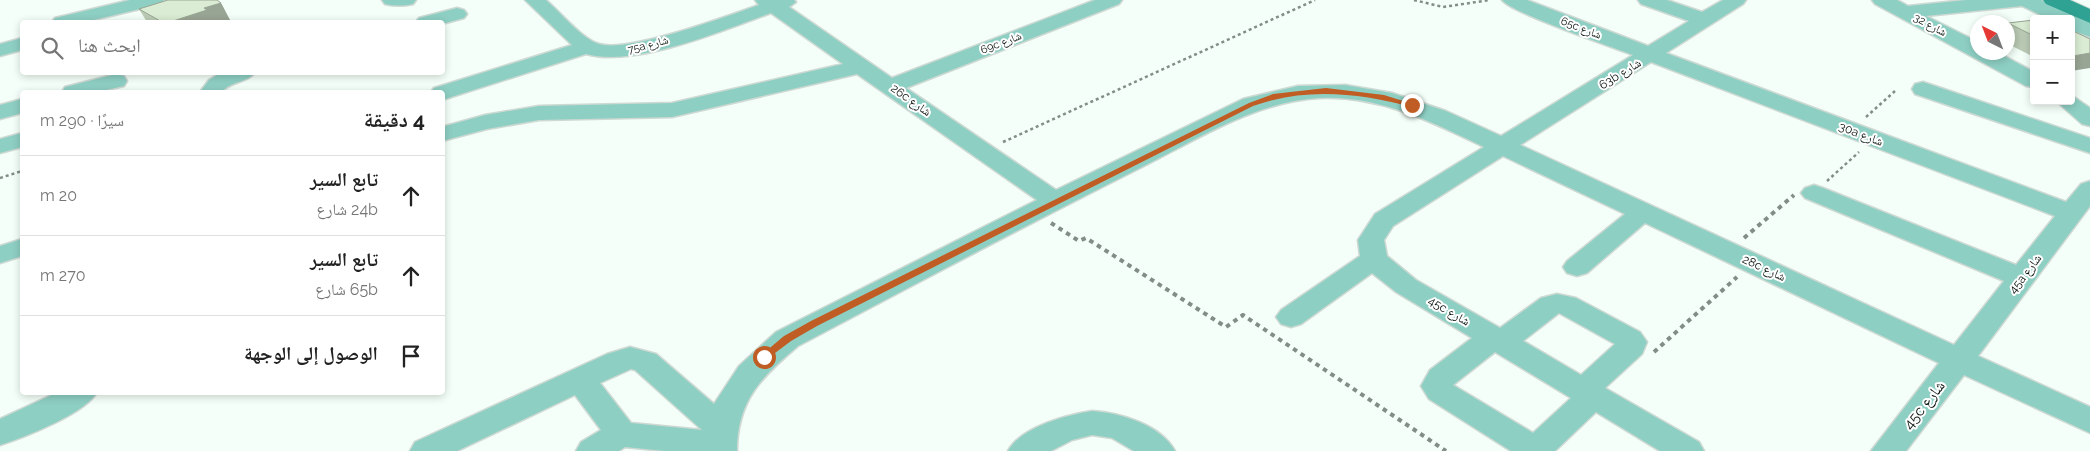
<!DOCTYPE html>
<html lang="ar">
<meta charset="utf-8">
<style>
:root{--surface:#fff;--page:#f2f2f2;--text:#222;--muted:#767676;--line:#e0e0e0}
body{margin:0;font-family:Raleway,"Noto Naskh Arabic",sans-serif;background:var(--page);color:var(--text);direction:rtl}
.controls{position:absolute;right:15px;top:15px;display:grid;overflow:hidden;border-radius:5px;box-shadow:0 2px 8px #0003}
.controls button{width:45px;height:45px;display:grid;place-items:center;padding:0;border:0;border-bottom:1px solid var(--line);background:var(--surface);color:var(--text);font:25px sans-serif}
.compass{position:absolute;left:1970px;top:15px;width:45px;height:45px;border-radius:50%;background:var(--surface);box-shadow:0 2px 8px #0003;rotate:318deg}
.stop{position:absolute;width:15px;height:15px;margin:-11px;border:4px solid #c05d24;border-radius:50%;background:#fff}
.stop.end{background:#c05d24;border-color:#fff;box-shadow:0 1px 5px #0008}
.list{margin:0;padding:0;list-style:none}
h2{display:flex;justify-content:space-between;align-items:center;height:65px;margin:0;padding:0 20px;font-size:21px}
h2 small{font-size:16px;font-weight:400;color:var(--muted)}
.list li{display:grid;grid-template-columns:32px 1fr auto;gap:15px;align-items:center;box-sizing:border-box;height:80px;padding:0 20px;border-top:1px solid var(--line)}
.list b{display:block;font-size:19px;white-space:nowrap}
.list p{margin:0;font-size:16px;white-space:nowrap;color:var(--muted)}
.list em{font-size:16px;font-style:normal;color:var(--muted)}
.icon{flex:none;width:28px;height:28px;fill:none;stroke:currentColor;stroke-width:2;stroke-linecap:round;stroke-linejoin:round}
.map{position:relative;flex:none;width:2090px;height:451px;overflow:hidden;direction:ltr}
.search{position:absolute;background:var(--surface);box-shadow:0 2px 8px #0003;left:20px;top:20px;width:425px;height:55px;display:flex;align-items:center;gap:12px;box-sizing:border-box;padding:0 18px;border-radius:5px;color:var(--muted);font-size:19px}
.panel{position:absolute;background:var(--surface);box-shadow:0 2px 8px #0003;left:20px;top:90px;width:425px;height:305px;border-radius:5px;direction:rtl}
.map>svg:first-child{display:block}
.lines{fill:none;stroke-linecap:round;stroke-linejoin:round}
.minor-casing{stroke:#ced9d3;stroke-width:3}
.major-casing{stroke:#ced9d3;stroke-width:2}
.path-far1{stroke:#828d87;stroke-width:2.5;stroke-dasharray:3 3;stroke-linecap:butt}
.path{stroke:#828d87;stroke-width:4;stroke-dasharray:4.5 4.5;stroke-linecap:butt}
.minor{fill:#8ecfc3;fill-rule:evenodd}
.major{fill:#2fa293;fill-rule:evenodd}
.wall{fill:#bbcbb5}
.shaded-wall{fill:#99a594}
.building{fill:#daecd3;stroke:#99a594}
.route{fill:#c05d24}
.labels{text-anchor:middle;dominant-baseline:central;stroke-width:4;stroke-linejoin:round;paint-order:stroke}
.far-street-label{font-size:11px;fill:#0a140f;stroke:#fff}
.street-label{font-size:12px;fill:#0a140f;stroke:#fff}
.near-street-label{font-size:15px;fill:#0a140f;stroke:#fff}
</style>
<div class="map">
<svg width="2090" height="451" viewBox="0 0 2090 451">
<rect width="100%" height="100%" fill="#f3fff8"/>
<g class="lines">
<g class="minor-casing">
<g id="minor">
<path d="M 130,0 L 164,0 L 161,4 L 85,22 L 52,22 L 55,18 Z"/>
<path d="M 382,0 L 416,0 L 413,4 C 404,6 394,6 385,4 Z"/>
<path d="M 525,0 L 546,0 C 560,12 582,39 599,44 C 629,53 727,16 759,5 L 755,0 L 794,0 L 796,2 L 789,7 L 892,78 L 1095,0 L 1122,0 L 1119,4 L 906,88 L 1056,190 L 1243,99 L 1298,86 L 1345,85 L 1392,93 L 1446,111 L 1501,136 L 1633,55 C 1612,47 1512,13 1502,0 L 1527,0 L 1648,46 L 1689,21 L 1641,4 L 1638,0 L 1667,0 L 1702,12 L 1723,0 L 1746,0 L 1743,4 L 1666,53 L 2066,202 L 2081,184 L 2090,181 L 2090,206 L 1978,356 L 2090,407 L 2090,433 L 1964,375 L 1906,451 L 1871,451 L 1939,363 L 1645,223 L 1587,273 L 1577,276 L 1567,273 L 1563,267 L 1567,261 L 1625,214 L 1503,156 L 1393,226 L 1384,240 L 1387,256 L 1416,280 L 1500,328 L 1541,298 L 1557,294 L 1576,298 L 1640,332 L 1647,342 L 1642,354 L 1605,388 L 1699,442 L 1704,451 L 1660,451 L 1596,412 L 1555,451 L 1511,451 L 1429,399 L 1421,386 L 1430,370 L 1472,338 L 1396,292 L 1372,273 L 1301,324 L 1291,327 L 1281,324 L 1276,317 L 1281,310 L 1360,256 L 1358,240 L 1375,214 L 1484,147 C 1432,122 1379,95 1319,98 C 1252,102 1193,142 1134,171 C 1021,228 909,287 798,346 C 761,377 737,401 737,451 L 665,451 L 625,447 L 619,451 L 576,451 L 581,442 L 601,430 L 575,395 L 457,451 L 410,451 L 415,442 L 607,354 L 630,347 L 656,354 L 714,404 L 739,366 L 776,332 L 1037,200 L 857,74 L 672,117 L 539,120 L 487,129 L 442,141 L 442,127 L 485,115 L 539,106 L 672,103 L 843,64 L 771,13 C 724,30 634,68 586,54 L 442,100 L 442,92 L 431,92 L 434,88 L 572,45 ZM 1651,62 L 2055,216 L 2016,265 L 1823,188 L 1814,185 L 1805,188 L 1801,193 L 1805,198 L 2004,281 L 1954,345 L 1520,145 ZM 1559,313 L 1615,344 L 1581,375 L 1523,341 ZM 1495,352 L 1571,398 L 1533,433 L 1453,385 ZM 631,369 L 635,370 L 702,430 L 631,423 L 600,383 Z"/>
<path d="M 1872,0 L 1897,0 L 1908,6 L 1966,0 L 2041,0 L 2090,23 L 2090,37 L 2071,30 L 2071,19 L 2049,19 L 2022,6 L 1926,16 L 1978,42 L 1978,52 L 1997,52 L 2034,72 L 2034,87 L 2026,86 L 1875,4 Z"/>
<path d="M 457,8 L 464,10 L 467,14 L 464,18 L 442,24 L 416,22 L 419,18 Z"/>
<path d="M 22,38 L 22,50 L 0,56 L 0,44 Z"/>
<path d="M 222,72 L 255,72 C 248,83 230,81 222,92 L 200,92 L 209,80 Z"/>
<path d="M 116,74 L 124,76 L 127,81 L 124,86 L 97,92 L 62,92 L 65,87 Z"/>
<path d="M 1923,82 L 2090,138 L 2090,153 L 1915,94 L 1912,89 L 1915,84 Z"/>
<path d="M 2071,95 L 2090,108 L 2090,126 L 2082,124 L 2056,101 L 2071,101 Z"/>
<path d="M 22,99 L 22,113 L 0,119 L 0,105 Z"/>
<path d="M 22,133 L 22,147 L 0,153 L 0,139 Z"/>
<path d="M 22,239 L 22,256 L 0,263 L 0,246 Z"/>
<path d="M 58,392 L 97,392 C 86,413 23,438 0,445 L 0,419 Z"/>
<path d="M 1092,411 C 1120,413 1160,424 1175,451 L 1134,451 L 1112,438 L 1092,435 L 1072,440 L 1051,451 L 1008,451 C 1021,427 1067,415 1092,411 Z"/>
</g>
</g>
<g class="major-casing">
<path id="major" d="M 2043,0 L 2070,0 L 2090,9 L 2090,23 L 2046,4 Z"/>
</g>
<g class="path-far1">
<path d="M 1414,0 L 1443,7 L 1490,0"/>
<path d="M 1866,117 L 1895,91"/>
<path d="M 1003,142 L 1315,0"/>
<path d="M 0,178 L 22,171"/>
<path d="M 1827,181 L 1859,152"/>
</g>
<g class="path">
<path d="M 1051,223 L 1079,241 L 1086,238 L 1226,327 L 1243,315 L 1446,451"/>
<path d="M 1744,238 L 1794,195"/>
<path d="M 1654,352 L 1737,277"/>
</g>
<use href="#minor" class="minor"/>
<use href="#major" class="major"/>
</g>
<g class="wall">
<path d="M 221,3 L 231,22 L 147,22 L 139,9 Z"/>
<path d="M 2034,20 L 2034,57 L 2008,44 L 2008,23 Z"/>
</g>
<g class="shaded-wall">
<path d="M 221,3 L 231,22 L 170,22 L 204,8 Z"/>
<path d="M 2090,53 L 2090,68 L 2071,71 L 2071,58 L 2073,56 Z"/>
</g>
<g class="building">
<path d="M 168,0 L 217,0 L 221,3 L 204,8 L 207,10 L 170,22 L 162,22 L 139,9 Z"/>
<path d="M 2034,20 L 2034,36 L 2008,23 Z"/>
<path d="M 2071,30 L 2090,39 L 2090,53 L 2073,56 L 2071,55 Z"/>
</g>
<path class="route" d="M 1326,88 L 1384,95 L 1416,105 L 1412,107 C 1359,93 1306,87 1253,106 L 817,326 L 791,341 L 767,359 L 764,360 L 759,357 L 784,336 L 811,321 L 1249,103 L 1273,94 Z"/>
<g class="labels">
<g class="far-street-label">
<text transform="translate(1930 25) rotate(28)">شارع 32</text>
<text transform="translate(1581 28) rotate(21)">65c شارع</text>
<text transform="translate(1001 43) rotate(-21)">69c شارع</text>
<text transform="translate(648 45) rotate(-15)">75a شارع</text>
</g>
<g class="street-label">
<text transform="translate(1620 74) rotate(-32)">63b شارع</text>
<text transform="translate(911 100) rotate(35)">26c شارع</text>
<text transform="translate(1861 134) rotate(21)">30a شارع</text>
<text transform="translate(1764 268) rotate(25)">28c شارع</text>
<text transform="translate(2025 274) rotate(-53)">45a شارع</text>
<text transform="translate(1449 311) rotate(30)">45c شارع</text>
</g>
<g class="near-street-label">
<text transform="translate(1924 405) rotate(-52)">45c شارع</text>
</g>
</g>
</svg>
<div class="controls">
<button>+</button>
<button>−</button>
</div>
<svg class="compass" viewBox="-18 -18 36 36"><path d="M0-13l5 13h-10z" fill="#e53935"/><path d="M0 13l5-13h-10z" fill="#767676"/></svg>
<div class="stop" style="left:764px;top:357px"></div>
<div class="stop end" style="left:1412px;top:105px"></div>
<div class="search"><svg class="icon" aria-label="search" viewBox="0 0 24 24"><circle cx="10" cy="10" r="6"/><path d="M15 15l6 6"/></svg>ابحث هنا</div>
<section class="panel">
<h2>4 دقيقة<small>سيرًا · 290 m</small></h2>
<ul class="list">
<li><svg class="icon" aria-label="ahead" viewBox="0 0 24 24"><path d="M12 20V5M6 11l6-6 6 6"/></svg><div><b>تابع السير</b><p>24b شارع</p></div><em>20 m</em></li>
<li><svg class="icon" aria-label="ahead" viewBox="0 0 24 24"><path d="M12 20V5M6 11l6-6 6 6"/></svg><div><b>تابع السير</b><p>65b شارع</p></div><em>270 m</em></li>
<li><svg class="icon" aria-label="arrive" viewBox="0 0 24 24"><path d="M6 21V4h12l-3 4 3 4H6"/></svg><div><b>الوصول إلى الوجهة</b></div></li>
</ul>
</section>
</div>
